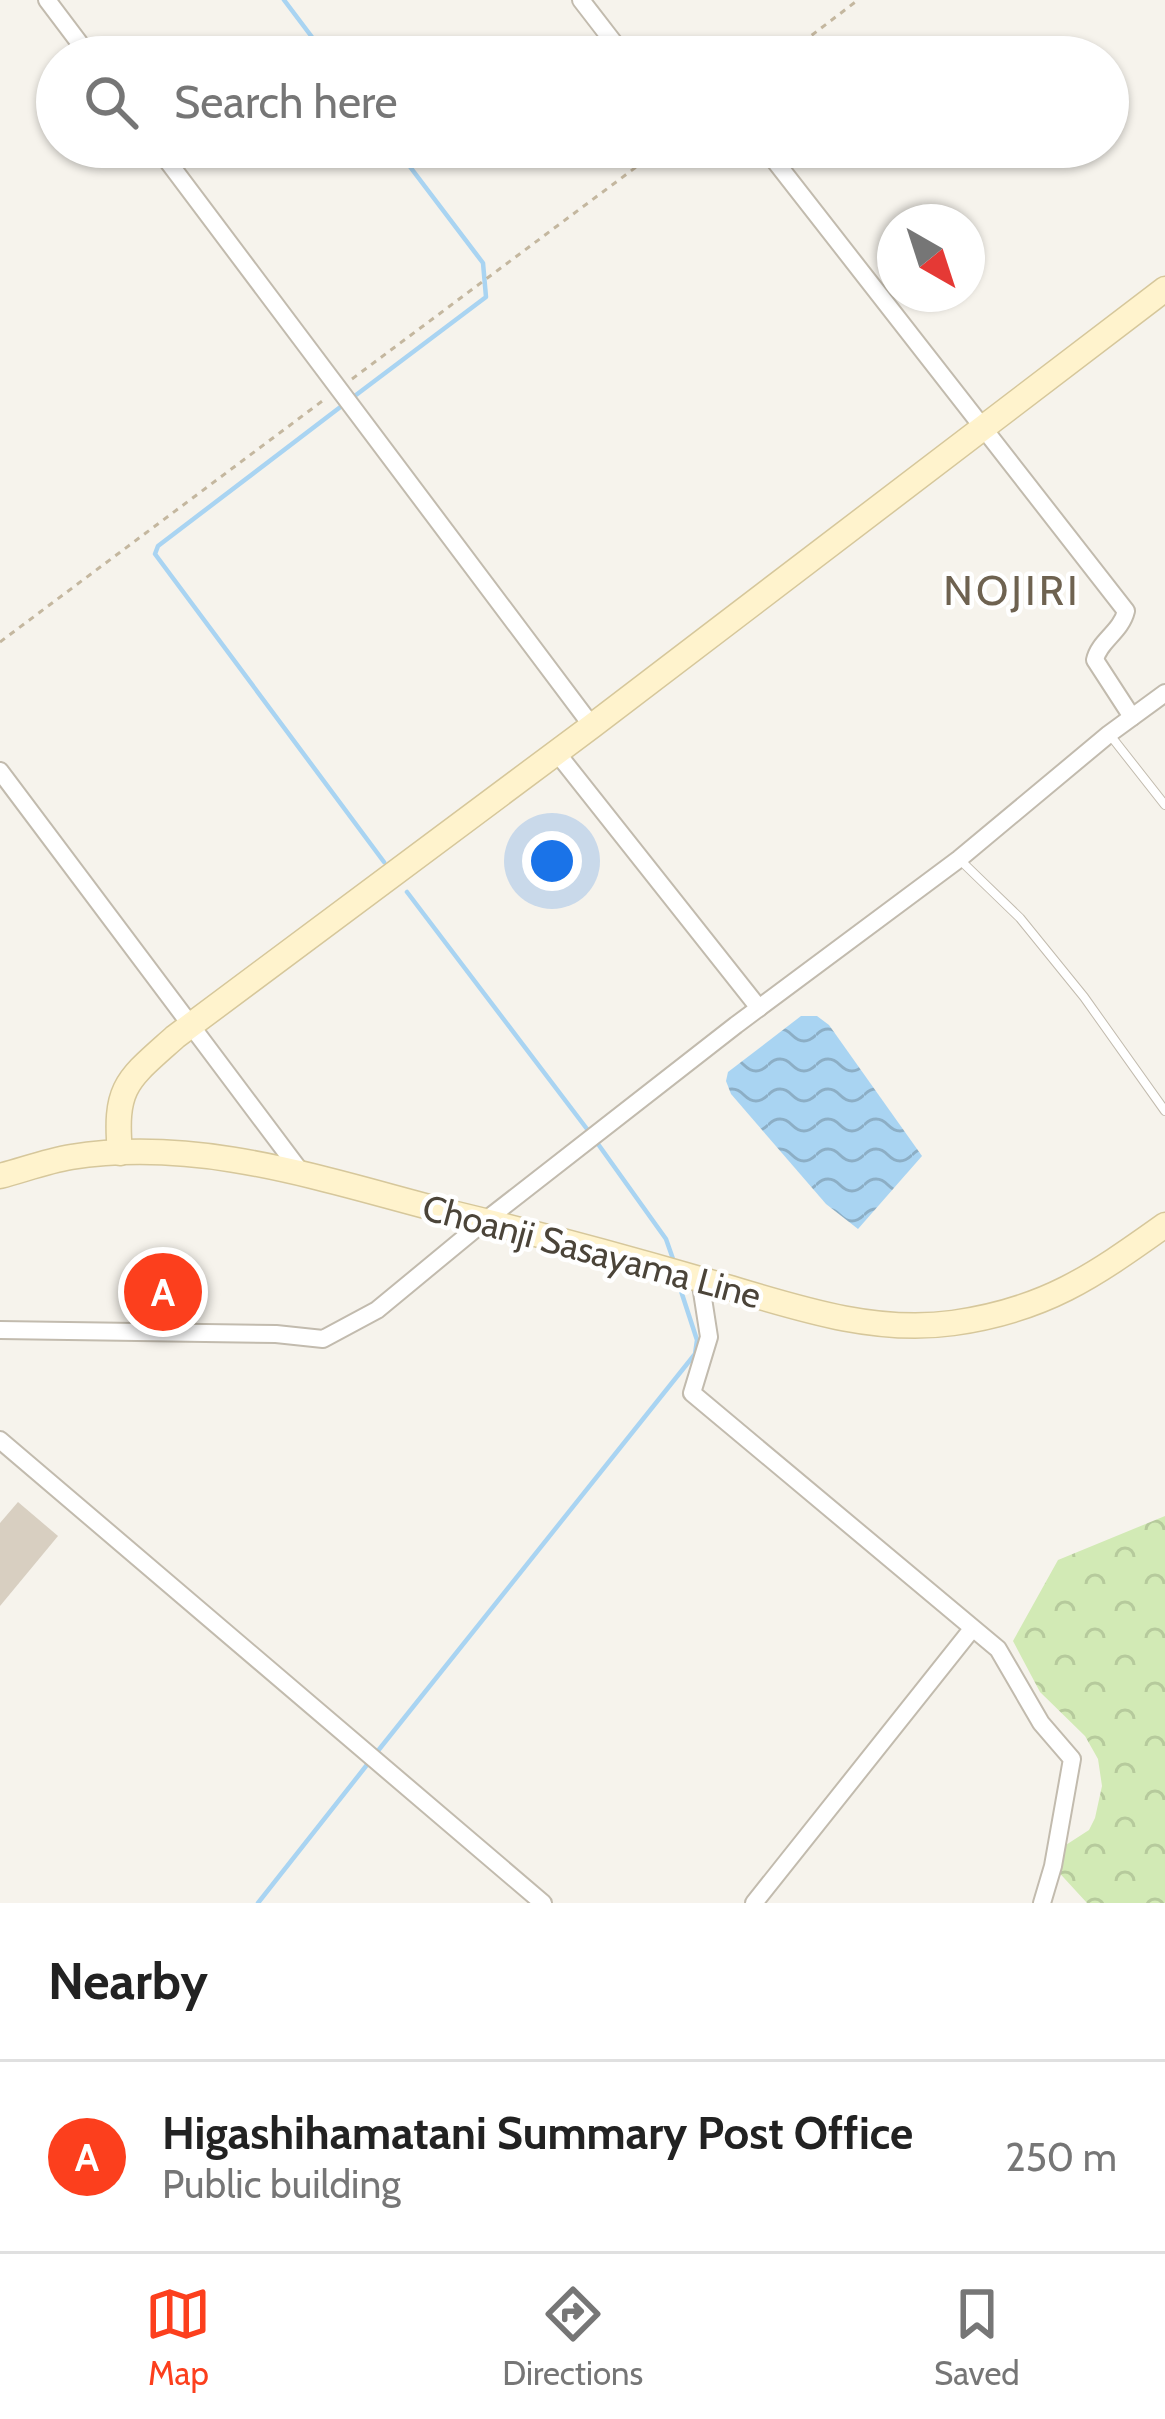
<!DOCTYPE html>
<style>
:root{--surface:#fff;--page:#f2f2f2;--text:#222;--muted:#767676;--line:#e0e0e0;--accent:#fc3f1d}
body{margin:0;font-family:Cabin,sans-serif;background:var(--page);color:var(--text)}
.compass{position:absolute;left:877px;top:204px;width:108px;height:108px;border-radius:50%;background:var(--surface);box-shadow:0 3px 9px #0004;rotate:141deg}
.you{position:absolute;left:552px;top:861px;width:42px;height:42px;margin:-30px;border:9px solid #fff;border-radius:50%;background:#1a73e8;box-shadow:0 0 0 18px #1a73e833}
.badge{display:grid;place-items:center;width:78px;height:78px;border-radius:50%;background:var(--accent);color:#fff;font-size:39px;font-weight:700}
.pin{position:absolute;translate:-50% -50%;border:6px solid #fff;box-shadow:0 3px 12px #0006}
.list{margin:0;padding:0;list-style:none}
h2{display:flex;justify-content:space-between;align-items:center;height:156px;margin:0;padding:0 48px;font-size:51px}
h2 small{font-size:39px;font-weight:400;color:var(--muted)}
.list li{display:grid;grid-template-columns:78px 1fr auto;gap:36px;align-items:center;box-sizing:border-box;height:192px;padding:0 48px;border-top:3px solid var(--line)}
.list b{display:block;font-size:45px;white-space:nowrap}
.list p{margin:0;font-size:39px;white-space:nowrap;color:var(--muted)}
.list em{font-size:39px;font-style:normal;color:var(--muted)}
.icon{flex:none;width:66px;height:66px;fill:none;stroke:currentColor;stroke-width:2;stroke-linecap:round;stroke-linejoin:round}
.map{position:relative;flex:none;width:1165px;height:1903px;overflow:hidden}
.search{position:absolute;background:var(--surface);box-shadow:0 3px 9px #0004;left:36px;right:36px;top:36px;height:132px;display:flex;align-items:center;gap:30px;box-sizing:border-box;padding:0 42px;border-radius:66px;color:var(--muted);font-size:45px}
.sheet{height:348px;background:var(--surface)}
nav{display:flex;justify-content:space-around;align-items:center;box-sizing:border-box;height:168px;border-top:3px solid var(--line);background:var(--surface);font-size:33px;color:var(--muted)}
nav a{display:grid;justify-items:center;gap:6px}
nav .on{color:var(--accent)}
.map>svg:first-child{display:block}
.forest{fill:url(#forest-crowns)}
.water{fill:url(#water-waves)}
.lines{fill:none;stroke-linecap:round;stroke-linejoin:round}
.stream{stroke:#a9d4f2;stroke-width:4.5}
.building{fill:#d8cfc1}
.lane-casing{stroke:#c2bbae;stroke-width:10}
.street-casing{stroke:#c2bbae;stroke-width:20}
.secondary-casing{stroke:#d6c79b;stroke-width:27}
.path{stroke:#c4b79f;stroke-width:3;stroke-dasharray:6 6;stroke-linecap:butt}
.lane{stroke:#fff;stroke-width:8}
.street{stroke:#fff;stroke-width:16}
.secondary{stroke:#fff3cd;stroke-width:24}
.labels{text-anchor:middle;dominant-baseline:central;stroke-width:9;stroke-linejoin:round;paint-order:stroke}
.street-label{font-size:36px;fill:#4b4439;stroke:#fff}
.quarter-label{font-size:42px;letter-spacing:3px;fill:#6e6250;stroke:#fff}
</style>
<div class="map">
<svg width="1165" height="1903" viewBox="0 0 1165 1903">
<defs>
<pattern id="forest-crowns" width="20" height="18" patternUnits="userSpaceOnUse" patternTransform="scale(3)"><rect width="20" height="18" fill="#d2eab5"/><path d="M2 6a3 3 0 1 1 6 0M12 15a3 3 0 1 1 6 0" fill="none" stroke="#b6ca9c"/></pattern>
<pattern id="water-waves" width="16" height="10" patternUnits="userSpaceOnUse" patternTransform="scale(3)"><rect width="16" height="10" fill="#a9d4f2"/><path d="M0 5q4-4 8 0t8 0" fill="none" stroke="#8caec5"/></pattern>
</defs>
<rect width="100%" height="100%" fill="#f6f3ec"/>
<path class="forest" d="M 1165,1516 L 1165,1903 L 1087,1903 L 1053,1866 L 1055,1852 L 1089,1830 L 1095,1818 L 1102,1786 L 1098,1759 L 1085,1736 L 1040,1692 L 1013,1641 L 1058,1560 Z"/>
<path class="water" d="M 801,1016 L 817,1016 L 829,1025 L 922,1156 L 858,1229 L 826,1204 L 731,1094 L 726,1081 L 728,1072 Z"/>
<g class="lines">
<g class="stream">
<path d="M 284,0 L 327,57"/>
<path d="M 352,398 L 486,297 L 483,263 L 395,147"/>
<path d="M 343,405 L 158,546 L 155,554 L 384,862"/>
<path d="M 407,892 L 587,1129"/>
<path d="M 598,1144 L 666,1239 L 673,1259"/>
<path d="M 377,1752 L 695,1354 L 697,1340 L 681,1291"/>
<path d="M 258,1903 L 370,1761"/>
</g>
</g>
<path class="building" d="M 18,1502 L 58,1536 L 0,1606 L 0,1523 Z"/>
<g class="lines">
<g class="lane-casing">
<g id="lane">
<path d="M 1110,735 L 1165,805"/>
<path d="M 960,860 L 1020,918 L 1084,997 L 1165,1111"/>
</g>
</g>
<g class="street-casing">
<g id="street">
<path d="M 47,0 L 90,57"/>
<path d="M 581,0 L 625,57"/>
<path d="M 157,147 L 592,726"/>
<path d="M 764,147 L 1126,611 C 1121,632 1099,641 1095,660 L 1132,717"/>
<path d="M 557,753 L 759,1008"/>
<path d="M 0,771 L 301,1172"/>
<path d="M 700,1279 L 709,1337 L 692,1393 L 998,1649 L 1041,1723 L 1072,1759 L 1053,1866 L 1042,1903"/>
<path d="M 0,1330 L 276,1334 L 323,1339 L 377,1310 L 486,1220 L 736,1025 L 959,859 L 1109,734 L 1165,693"/>
<path d="M 0,1440 L 543,1903"/>
<path d="M 754,1903 L 972,1629"/>
</g>
</g>
<g class="secondary-casing">
<g id="secondary">
<path d="M 120,1153 C 114,1086 127,1080 175,1037 L 592,726 L 1165,289"/>
<path d="M 0,1176 C 23,1170 47,1161 71,1157 C 204,1136 329,1182 456,1214 C 539,1234 621,1256 703,1280 C 783,1303 868,1335 953,1323 C 1045,1310 1092,1277 1165,1225"/>
</g>
</g>
<g class="path">
<path d="M 783,57 L 858,0"/>
<path d="M 352,379 L 663,147"/>
<path d="M 0,642 L 325,399"/>
</g>
<use href="#lane" class="lane"/>
<use href="#street" class="street"/>
<use href="#secondary" class="secondary"/>
</g>
<g class="labels">
<g class="street-label">
<text transform="translate(592 1251) rotate(15)">Choanji Sasayama Line</text>
</g>
<g class="quarter-label">
<text x="1012" y="590">NOJIRI</text>
</g>
</g>
</svg>
<svg class="compass" viewBox="-18 -18 36 36"><path d="M0-13l5 13h-10z" fill="#e53935"/><path d="M0 13l5-13h-10z" fill="#767676"/></svg>
<div class="you"></div>
<div class="pin badge" style="left:163px;top:1292px">A</div>
<div class="search"><svg class="icon" aria-label="search" viewBox="0 0 24 24"><circle cx="10" cy="10" r="6"/><path d="M15 15l6 6"/></svg>Search here</div>
</div>
<section class="sheet">
<h2>Nearby<small></small></h2>
<ul class="list">
<li><span class="badge">A</span><div><b>Higashihamatani Summary Post Office</b><p>Public building</p></div><em>250 m</em></li>
</ul>
</section>
<nav>
<a class="on"><svg class="icon" aria-label="map" viewBox="0 0 24 24"><path d="M3 6l6-2 6 2 6-2v14l-6 2-6-2-6 2zM9 4v14M15 6v14"/></svg>Map</a>
<a><svg class="icon" aria-label="directions" viewBox="0 0 24 24"><path d="M12 3l9 9-9 9-9-9zM9 14v-3h6M13 9l2 2-2 2"/></svg>Directions</a>
<a><svg class="icon" aria-label="saved" viewBox="0 0 24 24"><path d="M7 4h10v16l-5-4-5 4z"/></svg>Saved</a>
</nav>
